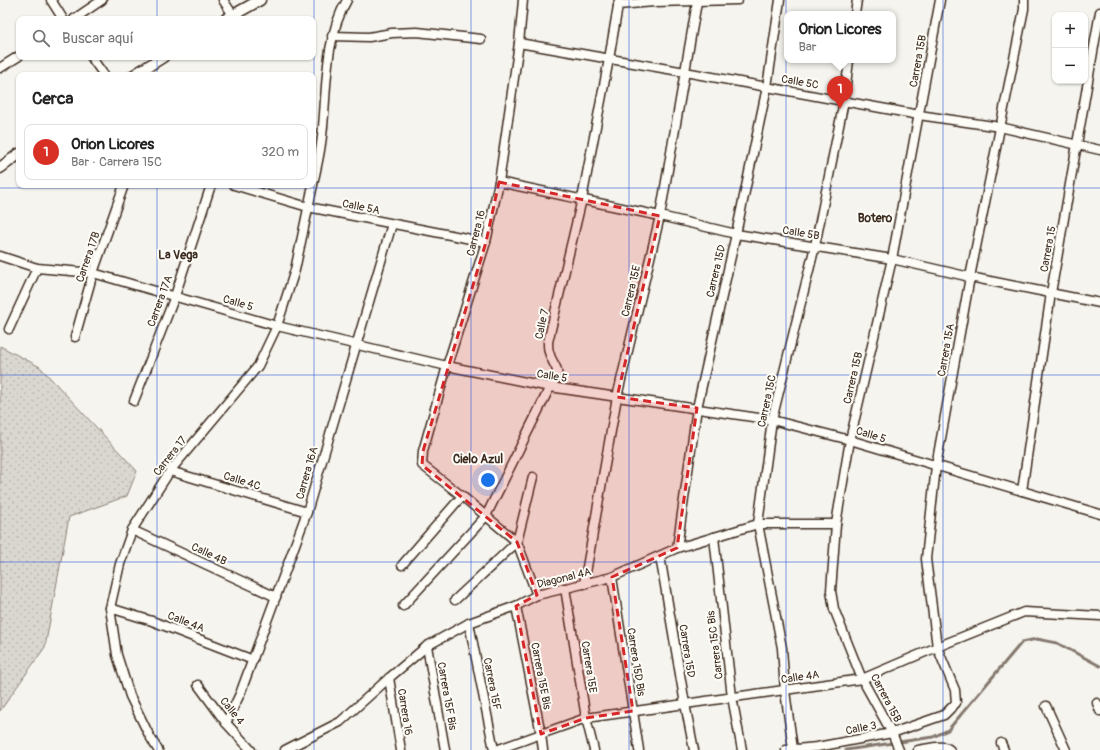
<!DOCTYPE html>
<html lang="es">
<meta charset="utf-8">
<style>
:root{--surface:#fff;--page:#f2f2f2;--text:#222;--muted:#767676;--line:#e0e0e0;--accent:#d93025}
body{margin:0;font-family:Pangolin,sans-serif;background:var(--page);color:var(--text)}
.controls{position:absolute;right:12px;top:12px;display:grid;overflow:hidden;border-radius:8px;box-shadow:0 1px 3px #0004}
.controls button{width:36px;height:36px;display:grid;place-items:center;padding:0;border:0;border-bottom:1px solid var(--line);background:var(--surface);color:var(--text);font:20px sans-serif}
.you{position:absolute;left:488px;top:480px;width:14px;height:14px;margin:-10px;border:3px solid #fff;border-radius:50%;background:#1a73e8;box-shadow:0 0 0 6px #1a73e833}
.badge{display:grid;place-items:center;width:26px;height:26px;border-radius:50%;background:var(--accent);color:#fff;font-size:13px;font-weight:700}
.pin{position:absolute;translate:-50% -33px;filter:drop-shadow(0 1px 2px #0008)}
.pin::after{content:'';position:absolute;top:21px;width:14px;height:12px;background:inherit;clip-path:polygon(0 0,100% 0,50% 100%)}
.popup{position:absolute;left:784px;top:11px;width:112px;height:52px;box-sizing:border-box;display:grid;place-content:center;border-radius:8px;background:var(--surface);filter:drop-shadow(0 1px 3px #0005);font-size:13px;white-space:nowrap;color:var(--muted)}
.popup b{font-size:15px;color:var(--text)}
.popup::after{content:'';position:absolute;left:50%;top:100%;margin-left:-8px;border:8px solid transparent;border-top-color:var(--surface)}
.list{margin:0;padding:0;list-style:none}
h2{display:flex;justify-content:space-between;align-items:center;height:52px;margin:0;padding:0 16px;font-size:17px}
h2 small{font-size:13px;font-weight:400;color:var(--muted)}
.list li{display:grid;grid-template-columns:26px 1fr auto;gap:12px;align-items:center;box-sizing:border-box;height:56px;margin:0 8px 8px;padding:0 8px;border:1px solid var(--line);border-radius:8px}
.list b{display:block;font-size:15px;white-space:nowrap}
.list p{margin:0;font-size:13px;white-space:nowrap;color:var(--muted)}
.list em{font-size:13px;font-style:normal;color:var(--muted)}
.icon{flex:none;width:22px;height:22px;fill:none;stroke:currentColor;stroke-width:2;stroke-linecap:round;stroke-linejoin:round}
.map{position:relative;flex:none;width:1100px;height:750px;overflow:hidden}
.search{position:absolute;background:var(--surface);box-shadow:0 1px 3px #0004;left:16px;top:16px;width:300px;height:44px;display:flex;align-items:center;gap:10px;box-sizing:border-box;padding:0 14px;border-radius:8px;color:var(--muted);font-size:15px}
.panel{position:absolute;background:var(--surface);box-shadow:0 1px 3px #0004;left:16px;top:72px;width:300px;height:116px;border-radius:8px}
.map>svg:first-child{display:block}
.grass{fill:url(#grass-dots);stroke:#8a8077}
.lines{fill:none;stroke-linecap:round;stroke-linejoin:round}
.stream{stroke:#84786e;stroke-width:3}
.minor-casing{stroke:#3b2a1e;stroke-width:11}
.tertiary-casing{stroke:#3b2a1e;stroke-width:13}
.minor{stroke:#fdfcf7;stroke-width:8}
.tertiary{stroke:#fdfcf7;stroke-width:10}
.marked{fill:#d62828;fill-opacity:0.2;stroke:#d62828;stroke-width:3;stroke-dasharray:8 5;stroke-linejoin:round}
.grid{fill:none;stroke:#1d4ed8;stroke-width:1;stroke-opacity:0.55}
.labels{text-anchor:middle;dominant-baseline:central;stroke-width:4;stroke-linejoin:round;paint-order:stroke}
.street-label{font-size:11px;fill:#3b2a1e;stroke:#fdfcf7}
.neighbourhood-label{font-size:12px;font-weight:bold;fill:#3b2a1e;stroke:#fdfcf7}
</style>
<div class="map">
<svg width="1100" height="750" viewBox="0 0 1100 750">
<defs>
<pattern id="grass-dots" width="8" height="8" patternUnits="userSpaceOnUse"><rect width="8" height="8" fill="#dad6d0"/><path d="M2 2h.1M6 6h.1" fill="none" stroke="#bcb8b2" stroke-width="1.8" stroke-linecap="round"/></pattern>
</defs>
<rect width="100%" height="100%" fill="#f5f4ee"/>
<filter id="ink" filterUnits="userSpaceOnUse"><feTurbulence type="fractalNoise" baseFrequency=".025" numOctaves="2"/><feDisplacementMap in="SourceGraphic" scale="8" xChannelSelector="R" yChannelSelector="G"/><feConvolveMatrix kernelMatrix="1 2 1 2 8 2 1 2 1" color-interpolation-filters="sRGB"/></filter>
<g filter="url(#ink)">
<path class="grass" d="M 0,346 L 40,367 L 137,471 L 127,496 L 69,517 L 45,647 L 0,711 Z"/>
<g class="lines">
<path class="stream" d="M 846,750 L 933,737 L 948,730 L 1022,642 L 1037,639 L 1057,643 L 1100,666"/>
<g class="minor-casing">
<g id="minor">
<path d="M 51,0 L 63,19"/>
<path d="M 223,0 L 233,15"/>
<path d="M 523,0 L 519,43 L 499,182 L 486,242 L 447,366 L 423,451 L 422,465 L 462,496 L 517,542 L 537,595"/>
<path d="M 618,5 L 654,2 L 738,0"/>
<path d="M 855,14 L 857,0"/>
<path d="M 74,19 L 102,0"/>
<path d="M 332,36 L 369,37 L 392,33 L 417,32 L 481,39"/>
<path d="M 519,43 L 685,72 L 919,115 L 1000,127 L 1100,150"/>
<path d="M 91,57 L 104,75"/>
<path d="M 0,68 L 19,56"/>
<path d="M 499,182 L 660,216 L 736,234 L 892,259 L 970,277 L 1100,303"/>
<path d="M 313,184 C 316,171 319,158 321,144 C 328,97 322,43 347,0"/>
<path d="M 234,185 L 308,207 L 486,242"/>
<path d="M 0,256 L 37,268 L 93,273 L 277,326 L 447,366 L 550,387 L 772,420 L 850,440 L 1100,514"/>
<path d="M 9,329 L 37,268"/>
<path d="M 75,337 L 93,273 L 124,185"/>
<path d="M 134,401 L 175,296 L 211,185"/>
<path d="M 170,471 L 307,512"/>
<path d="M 1022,491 L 1051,293 L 1100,12"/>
<path d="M 132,530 L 276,597"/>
<path d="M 714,537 L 732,697 L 742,750"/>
<path d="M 677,548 L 697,408 L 736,234 L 767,87 L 780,0"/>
<path d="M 660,556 L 685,704 L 694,750"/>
<path d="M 402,565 L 462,496"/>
<path d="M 612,577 L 639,750"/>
<path d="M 584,584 L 617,397 L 660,216 L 697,2"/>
<path d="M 565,588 L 586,718 L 594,750"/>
<path d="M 455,600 L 517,542 L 533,477"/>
<path d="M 403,606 L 486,516 L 550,387 C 565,368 553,369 549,352 C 548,349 548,345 548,342 L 582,199 L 609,59 L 619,0"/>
<path d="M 516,606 L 541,734 L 543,750"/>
<path d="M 110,608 L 152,621 L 253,660"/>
<path d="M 469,623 L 494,750"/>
<path d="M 427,646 L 445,750"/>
<path d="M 389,678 L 401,750"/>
<path d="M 198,685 L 226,723 L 251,750"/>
<path d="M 1097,703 L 1100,711"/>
<path d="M 1046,706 L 1066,750"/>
<path d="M 226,723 L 240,694 L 307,512 L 392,224"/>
<path d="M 1001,743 L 1004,750"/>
<path d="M 793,749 L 785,691 L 782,648 L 758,524 L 772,420 L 815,246 L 844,101 L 849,60"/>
<path d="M 158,750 L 149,735 L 130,696 L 117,655 L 110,608 L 120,564 L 132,530 L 170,471 L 258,366 L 277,326 L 295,270 L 313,185"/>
<path d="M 285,750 L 340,722 L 389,678 L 427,646 L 469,623 L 516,606 L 537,595 L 612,577 L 677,548 L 758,524 L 836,524"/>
<path d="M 496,750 L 586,718 L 862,679 L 937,647 L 1024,612 L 1100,616"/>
<path d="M 786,750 L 817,747 L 892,733 L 944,715 L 956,703 L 955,690 L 937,647 L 926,559 L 936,466 L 970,277 L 1024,9 L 1024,0"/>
<path d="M 899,750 L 892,733 L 862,679 L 834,609 L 831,591 L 836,524 L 850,440 L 892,259 L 940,0"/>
<path d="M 918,750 C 927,749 944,743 950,750"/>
</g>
</g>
<g class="tertiary-casing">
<g id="tertiary">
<path d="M 226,19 L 260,0"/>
<path d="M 134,75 L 163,57"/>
<path d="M 0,168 L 19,154"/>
</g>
</g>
<use href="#minor" class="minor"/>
<use href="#tertiary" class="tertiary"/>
</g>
</g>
<path class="marked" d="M 499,182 L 660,216 L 617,397 L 697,408 L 677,548 L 612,577 L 633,711 L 586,718 L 541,734 L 516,606 L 537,595 L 517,542 L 422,465 L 423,451 L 486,242 Z"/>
<path class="grid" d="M 157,0 L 157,19M 314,0 L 314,750M 471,0 L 471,750M 629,0 L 629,750M 786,0 L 786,750M 943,0 L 943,750M 157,57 L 157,75M 157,185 L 157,750M 0,188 L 1100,188M 0,375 L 1100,375M 0,562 L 1100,562"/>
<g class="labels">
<g class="street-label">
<text transform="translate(918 61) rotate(-80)">Carrera 15B</text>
<text transform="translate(800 82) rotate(10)">Calle 5C</text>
<text transform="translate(361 207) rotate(11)">Calle 5A</text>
<text transform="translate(476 233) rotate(-76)">Carrera 16</text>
<text transform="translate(801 233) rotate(9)">Calle 5B</text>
<text transform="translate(1048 249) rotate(-80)">Carrera 15</text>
<text transform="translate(88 257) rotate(-71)">Carrera 17B</text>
<text transform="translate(716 271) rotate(-77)">Carrera 15D</text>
<text transform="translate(631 291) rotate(-77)">Carrera 15E</text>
<text transform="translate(160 301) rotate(-70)">Carrera 17A</text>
<text transform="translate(238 303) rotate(16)">Calle 5</text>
<text transform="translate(542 324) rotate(-78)">Calle 7</text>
<text transform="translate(946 350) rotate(-80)">Carrera 15A</text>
<text transform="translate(552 376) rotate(9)">Calle 5</text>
<text transform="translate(853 378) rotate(-77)">Carrera 15B</text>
<text transform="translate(767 401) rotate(-78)">Carrera 15C</text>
<text transform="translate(871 435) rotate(17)">Calle 5</text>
<text transform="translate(170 456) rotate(-52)">Carrera 17</text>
<text transform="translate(307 473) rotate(-74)">Carrera 16A</text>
<text transform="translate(242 481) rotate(17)">Calle 4C</text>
<text transform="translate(209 554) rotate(25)">Calle 4B</text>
<text transform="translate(564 578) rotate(-14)">Diagonal 4A</text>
<text transform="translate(186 622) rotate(21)">Calle 4A</text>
<text transform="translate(715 645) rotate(-97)">Carrera 15C Bis</text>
<text transform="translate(687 651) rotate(81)">Carrera 15D</text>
<text transform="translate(636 662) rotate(81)">Carrera 15D Bis</text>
<text transform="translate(589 667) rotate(81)">Carrera 15E</text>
<text transform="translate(541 676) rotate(79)">Carrera 15E Bis</text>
<text transform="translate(800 677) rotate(-8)">Calle 4A</text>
<text transform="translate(492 684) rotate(79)">Carrera 15F</text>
<text transform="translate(447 696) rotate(80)">Carrera 15F Bis</text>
<text transform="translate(886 698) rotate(62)">Carrera 15B</text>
<text transform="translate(232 711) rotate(51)">Calle 4</text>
<text transform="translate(405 712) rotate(81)">Carrera 16</text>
<text transform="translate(861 728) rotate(-11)">Calle 3</text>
</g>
<g class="neighbourhood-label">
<text x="875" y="218">Botero</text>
<text x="178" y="255">La Vega</text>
<text x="478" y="459">Cielo Azul</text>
</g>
</g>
</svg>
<div class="controls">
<button>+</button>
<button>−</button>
</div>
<div class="you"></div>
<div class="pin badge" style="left:840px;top:109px">1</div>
<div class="popup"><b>Orion Licores</b>Bar</div>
<div class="search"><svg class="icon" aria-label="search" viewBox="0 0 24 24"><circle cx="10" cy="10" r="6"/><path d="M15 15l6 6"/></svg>Buscar aquí</div>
<section class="panel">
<h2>Cerca<small></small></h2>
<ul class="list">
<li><span class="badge">1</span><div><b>Orion Licores</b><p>Bar · Carrera 15C</p></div><em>320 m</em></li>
</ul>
</section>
</div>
